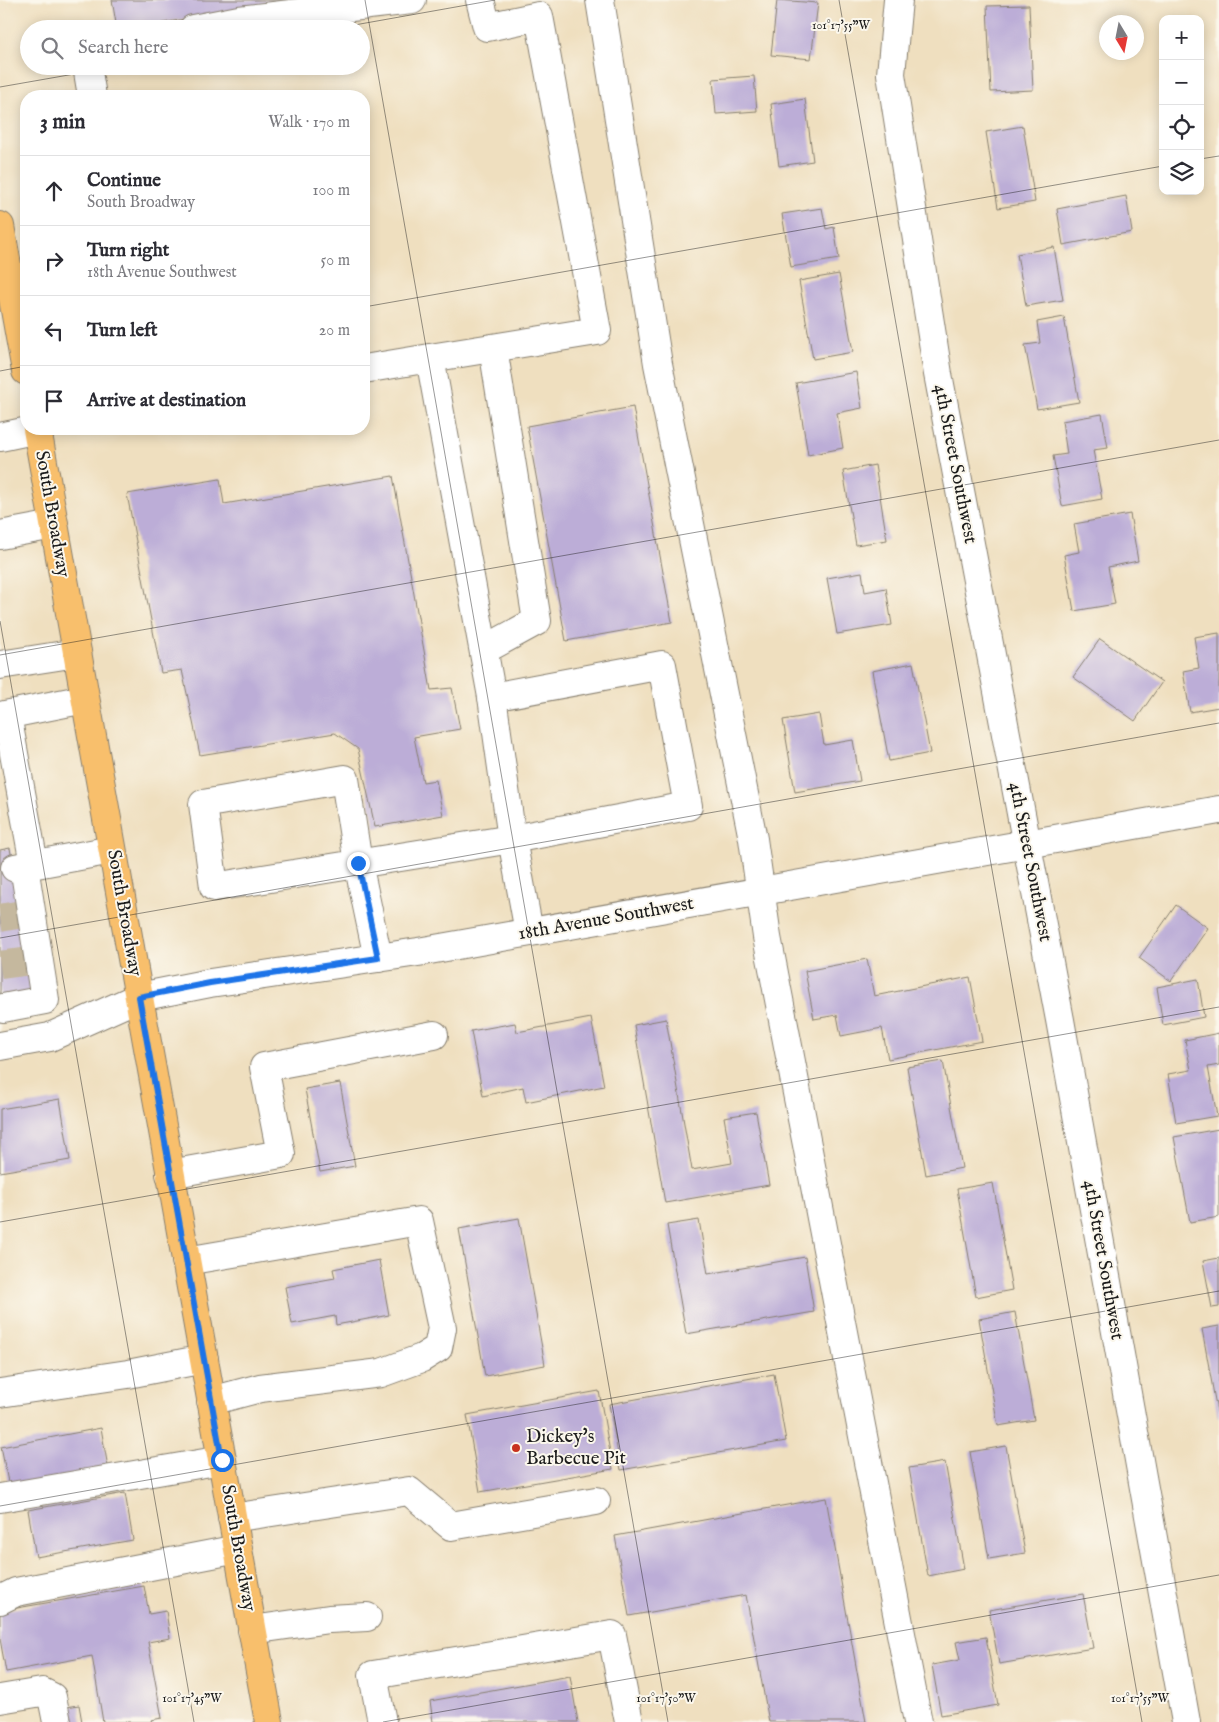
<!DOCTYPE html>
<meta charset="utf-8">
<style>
:root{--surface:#fff;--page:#f7f7f7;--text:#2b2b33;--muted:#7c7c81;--line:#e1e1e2}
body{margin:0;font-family:"IM FELL English",serif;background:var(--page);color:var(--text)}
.controls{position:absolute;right:15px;top:15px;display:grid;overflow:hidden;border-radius:10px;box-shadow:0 2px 12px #0003}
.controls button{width:45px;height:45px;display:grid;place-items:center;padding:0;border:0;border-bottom:1px solid var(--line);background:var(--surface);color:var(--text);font:25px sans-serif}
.compass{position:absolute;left:1099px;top:15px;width:45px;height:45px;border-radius:50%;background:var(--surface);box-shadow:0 2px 12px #0003;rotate:170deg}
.stop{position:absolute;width:15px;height:15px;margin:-11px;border:4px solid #1a73e8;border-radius:50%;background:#fff}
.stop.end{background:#1a73e8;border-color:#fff;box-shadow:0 1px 5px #0008}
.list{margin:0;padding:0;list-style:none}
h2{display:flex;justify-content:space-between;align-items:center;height:65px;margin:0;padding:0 20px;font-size:21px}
h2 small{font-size:16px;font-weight:400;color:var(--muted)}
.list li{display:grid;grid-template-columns:32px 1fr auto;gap:15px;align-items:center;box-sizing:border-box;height:70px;padding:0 20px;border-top:1px solid var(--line)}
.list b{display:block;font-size:19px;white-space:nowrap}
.list p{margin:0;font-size:16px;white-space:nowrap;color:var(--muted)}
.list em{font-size:16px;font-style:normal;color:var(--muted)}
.icon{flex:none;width:28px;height:28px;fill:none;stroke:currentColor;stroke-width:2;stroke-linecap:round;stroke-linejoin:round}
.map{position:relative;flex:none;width:1219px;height:1722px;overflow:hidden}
.search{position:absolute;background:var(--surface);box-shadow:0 2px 12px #0003;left:20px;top:20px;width:350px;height:55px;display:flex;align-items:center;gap:12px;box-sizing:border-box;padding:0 18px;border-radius:28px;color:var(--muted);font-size:19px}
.panel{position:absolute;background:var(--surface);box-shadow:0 2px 12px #0003;left:20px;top:90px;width:350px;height:345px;border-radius:20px}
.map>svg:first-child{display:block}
.building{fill:#bcadd7}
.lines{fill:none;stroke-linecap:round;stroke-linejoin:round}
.minor-tunnel{stroke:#c5b89e;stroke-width:28;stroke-dasharray:28 14;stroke-linecap:butt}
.minor-casing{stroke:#867e6e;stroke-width:30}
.major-casing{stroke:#867e6e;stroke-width:30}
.minor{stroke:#fff;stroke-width:28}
.major{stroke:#f8bf6c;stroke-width:28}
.route{stroke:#1a73e8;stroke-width:6}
.ticks{fill:none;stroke:#1c1c1c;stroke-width:1;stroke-opacity:0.45}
.poi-dot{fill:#c8321e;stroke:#fbf7ec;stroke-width:2}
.labels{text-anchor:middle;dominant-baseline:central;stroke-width:4;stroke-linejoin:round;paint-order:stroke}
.street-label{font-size:19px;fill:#1c1c1c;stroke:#fbf7ec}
.poi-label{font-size:19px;fill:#1c1c1c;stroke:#fbf7ec;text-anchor:start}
.ticks-label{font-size:12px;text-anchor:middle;fill:#1c1c1c;stroke:#fbf7ec;stroke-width:4;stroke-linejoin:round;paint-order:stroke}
</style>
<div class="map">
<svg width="1219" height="1722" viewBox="0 0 1219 1722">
<rect width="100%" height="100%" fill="#fbf7ec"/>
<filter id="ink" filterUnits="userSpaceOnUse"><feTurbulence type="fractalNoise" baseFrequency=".02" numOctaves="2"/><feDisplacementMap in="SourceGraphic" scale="10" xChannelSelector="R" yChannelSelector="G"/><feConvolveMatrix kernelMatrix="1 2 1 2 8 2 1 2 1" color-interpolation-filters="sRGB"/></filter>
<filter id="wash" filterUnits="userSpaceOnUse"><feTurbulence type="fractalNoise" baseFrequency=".0096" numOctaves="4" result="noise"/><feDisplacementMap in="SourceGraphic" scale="20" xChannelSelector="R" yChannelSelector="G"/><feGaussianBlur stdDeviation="1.12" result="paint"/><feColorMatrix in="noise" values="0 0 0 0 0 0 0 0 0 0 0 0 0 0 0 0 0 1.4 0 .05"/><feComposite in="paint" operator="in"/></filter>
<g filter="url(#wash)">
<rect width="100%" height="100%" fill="#efdfbf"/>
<g id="blocks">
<g class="building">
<path d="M 112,0 L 286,0 L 286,1 L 130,29 L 117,29 Z"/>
<path d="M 777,0 L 818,3 L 811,59 L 771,55 Z"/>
<path d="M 1029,5 L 1033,90 L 991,92 L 987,6 Z"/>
<path d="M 754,76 L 757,111 L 716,114 L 713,79 Z"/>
<path d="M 805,99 L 813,161 L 779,166 L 771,104 Z"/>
<path d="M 1023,126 L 1035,202 L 998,208 L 986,132 Z"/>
<path d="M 1126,196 L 1132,232 L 1063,245 L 1057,209 Z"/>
<path d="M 822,208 L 826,229 L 834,227 L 839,259 L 791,267 L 782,214 Z"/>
<path d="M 1054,247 L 1063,300 L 1026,306 L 1017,254 Z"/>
<path d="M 839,274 L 853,352 L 813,359 L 799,281 Z"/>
<path d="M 1064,317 L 1079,402 L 1037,409 L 1025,345 L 1040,343 L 1037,322 Z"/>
<path d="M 856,372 L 862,408 L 837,413 L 843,448 L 808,455 L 796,383 Z"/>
<path d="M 633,407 L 672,622 L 566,641 L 527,426 Z"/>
<path d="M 1102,414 L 1108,448 L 1093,450 L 1102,499 L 1062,506 L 1053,456 L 1067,454 L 1062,421 Z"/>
<path d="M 875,465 L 887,540 L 856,545 L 843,471 Z"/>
<path d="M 393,476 L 431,690 L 452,688 L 460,729 L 414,737 L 423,782 L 436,780 L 443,815 L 375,827 L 358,749 L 335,733 L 200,755 L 182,670 L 161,673 L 127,494 L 220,479 L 224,504 Z"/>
<path d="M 1130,514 L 1138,561 L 1108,567 L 1115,604 L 1074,611 L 1064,555 L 1079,552 L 1074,524 Z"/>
<path d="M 862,572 L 865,592 L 886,588 L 892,625 L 837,634 L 827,578 Z"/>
<path d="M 1219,633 L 1219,707 L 1190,712 L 1183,671 L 1199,668 L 1194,637 Z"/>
<path d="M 1100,639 L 1162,682 L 1135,721 L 1073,677 Z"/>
<path d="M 913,663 L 930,753 L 889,761 L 872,671 Z"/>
<path d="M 819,714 L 824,745 L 853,740 L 860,781 L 795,792 L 783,720 Z"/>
<path d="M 10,848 L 36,997 L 0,1003 L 0,850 Z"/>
<path d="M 1176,905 L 1208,928 L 1171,981 L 1139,958 Z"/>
<path d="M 867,959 L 874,996 L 970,977 L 982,1041 L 888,1059 L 882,1028 L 841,1036 L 837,1015 L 814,1019 L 805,971 Z"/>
<path d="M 1198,979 L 1204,1017 L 1163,1025 L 1157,987 Z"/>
<path d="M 591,1018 L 604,1086 L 526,1102 L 523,1087 L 483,1096 L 471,1031 L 515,1023 L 517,1032 Z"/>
<path d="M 666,1019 L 692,1170 L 732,1163 L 724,1117 L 756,1112 L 769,1185 L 665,1203 L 634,1025 Z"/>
<path d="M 1219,1033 L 1219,1065 L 1208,1067 L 1217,1116 L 1176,1123 L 1168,1074 L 1191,1070 L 1185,1040 Z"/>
<path d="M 943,1061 L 962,1168 L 926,1175 L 907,1067 Z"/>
<path d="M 340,1083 L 355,1166 L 320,1172 L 305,1089 Z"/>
<path d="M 60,1099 L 70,1160 L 0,1172 L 0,1109 Z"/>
<path d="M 1219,1129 L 1219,1217 L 1190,1222 L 1174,1137 Z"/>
<path d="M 993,1183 L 1012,1290 L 976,1297 L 957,1189 Z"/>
<path d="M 519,1218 L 545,1365 L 485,1376 L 459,1229 Z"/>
<path d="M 699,1220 L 708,1274 L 805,1257 L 814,1312 L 686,1334 L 667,1225 Z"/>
<path d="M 1219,1258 L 1219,1307 L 1212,1308 L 1203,1261 Z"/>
<path d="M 379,1260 L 389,1315 L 336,1325 L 335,1316 L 292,1324 L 285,1287 L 335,1278 L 333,1269 Z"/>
<path d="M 1015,1312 L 1034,1420 L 998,1426 L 979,1319 Z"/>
<path d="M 1219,1326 L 1219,1417 L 1218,1417 L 1202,1329 Z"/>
<path d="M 774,1374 L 786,1441 L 621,1470 L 609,1404 Z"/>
<path d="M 599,1391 L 613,1469 L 480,1492 L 467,1415 Z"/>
<path d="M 101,1428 L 109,1473 L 10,1492 L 1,1447 Z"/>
<path d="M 1006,1446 L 1025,1553 L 989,1559 L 970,1452 Z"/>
<path d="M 945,1462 L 964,1569 L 928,1576 L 909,1468 Z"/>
<path d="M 125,1493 L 133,1540 L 36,1557 L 28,1510 Z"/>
<path d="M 826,1498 L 866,1722 L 769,1722 L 746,1595 L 629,1616 L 615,1536 Z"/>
<path d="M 144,1586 L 149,1614 L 166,1611 L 170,1638 L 148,1642 L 162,1718 L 151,1720 L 152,1722 L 103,1722 L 92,1656 L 6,1672 L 0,1639 L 0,1611 Z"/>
<path d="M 1083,1594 L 1093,1648 L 999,1664 L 989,1610 Z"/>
<path d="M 986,1637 L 998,1705 L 941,1715 L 932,1665 L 960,1660 L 956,1642 Z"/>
<path d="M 570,1676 L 578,1722 L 433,1722 L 430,1701 Z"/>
<path d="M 79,1705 L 82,1722 L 62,1722 L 60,1708 Z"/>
</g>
</g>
</g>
<g filter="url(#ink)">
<use href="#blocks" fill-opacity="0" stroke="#867e6e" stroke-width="1"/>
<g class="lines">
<g class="minor-tunnel">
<path d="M 0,918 L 22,914"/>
<path d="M 0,965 L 30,961"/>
</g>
<g class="minor-casing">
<g id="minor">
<path d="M 600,0 L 658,364 L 753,839 L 767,937 L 918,1722"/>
<path d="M 898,0 L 891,74 L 938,374 L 1060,1020 L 1186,1722"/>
<path d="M 193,29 L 239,20 L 412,0"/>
<path d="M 87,66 L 92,96"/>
<path d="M 430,358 L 597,331 L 539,16 L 487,27 L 480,0"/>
<path d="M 364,369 L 430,358 L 492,697 L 512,839 L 529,932"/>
<path d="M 0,437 L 38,429"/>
<path d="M 0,535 L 54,525"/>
<path d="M 484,650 L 537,621 L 493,348"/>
<path d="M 0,665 L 77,653"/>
<path d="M 7,715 L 34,864"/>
<path d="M 0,716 L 85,699"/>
<path d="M 15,868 L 112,850"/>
<path d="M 378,958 L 358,863 L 345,779 L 203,804 L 214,887 L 512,839 L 688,806 L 662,665 L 492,697"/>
<path d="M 3,1008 L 45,1000 L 24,866"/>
<path d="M 0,1046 L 50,1037 L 139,997 L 210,983 L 418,952 L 1219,810"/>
<path d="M 170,1174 L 281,1154 L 264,1067 L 434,1035"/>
<path d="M 186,1261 L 419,1221 L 442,1328 L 438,1348 L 422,1358 L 381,1373 L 260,1388 L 211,1401"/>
<path d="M 0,1393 L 128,1374 L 204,1359"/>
<path d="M 0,1498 L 222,1460"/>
<path d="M 232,1518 L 409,1491 L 451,1526 L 596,1501"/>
<path d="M 0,1600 L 16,1592 L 238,1549"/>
<path d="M 252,1630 L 329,1619 L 367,1617"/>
<path d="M 0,1699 L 42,1692 L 52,1697 L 57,1722"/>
<path d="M 382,1722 L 373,1675 L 612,1635 L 629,1722"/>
</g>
</g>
<g class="major-casing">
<g id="major">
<path d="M 0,226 L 26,371"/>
<path d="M 37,429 L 269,1722"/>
</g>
</g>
<use href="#minor" class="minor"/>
<use href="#major" class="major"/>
</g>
</g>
<g class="lines" filter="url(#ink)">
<path class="route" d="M 222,1460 L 139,997 L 210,983 L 378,958 L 358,863"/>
</g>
<path class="ticks" d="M 365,0 L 668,1722M 839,0 L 1142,1722M 332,29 L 495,0M 0,87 L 120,66M 1200,159 L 1219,156M 364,307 L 1163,166M 0,371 L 26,366M 0,621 L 194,1722M 0,655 L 1219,440M 0,938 L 1219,723M 0,1222 L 1219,1007M 0,1506 L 1219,1291M 383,1722 L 1219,1575"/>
<circle class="poi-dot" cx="516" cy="1448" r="5"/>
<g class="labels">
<g class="street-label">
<text transform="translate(955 464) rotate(79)">4th Street Southwest</text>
<text transform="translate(52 514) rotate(80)">South Broadway</text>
<text transform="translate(1030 862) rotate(79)">4th Street Southwest</text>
<text transform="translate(124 913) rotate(80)">South Broadway</text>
<text transform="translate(606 919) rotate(-10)">18th Avenue Southwest</text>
<text transform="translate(1103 1260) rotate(80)">4th Street Southwest</text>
<text transform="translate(238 1548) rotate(80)">South Broadway</text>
</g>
<g class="poi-label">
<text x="526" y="1437">Dickey's<tspan x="526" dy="22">Barbecue Pit</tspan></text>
</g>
</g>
<g class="ticks-label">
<text x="841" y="29">101°17'55"W</text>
<text x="192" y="1702">101°17'45"W</text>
<text x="666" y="1702">101°17'50"W</text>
<text x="1140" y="1702">101°17'55"W</text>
</g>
</svg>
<div class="controls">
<button>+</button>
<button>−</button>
<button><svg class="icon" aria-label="locate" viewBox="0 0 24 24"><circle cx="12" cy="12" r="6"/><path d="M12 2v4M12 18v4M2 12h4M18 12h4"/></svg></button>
<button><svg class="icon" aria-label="layers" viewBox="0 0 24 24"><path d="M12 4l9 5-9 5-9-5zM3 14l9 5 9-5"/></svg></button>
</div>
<svg class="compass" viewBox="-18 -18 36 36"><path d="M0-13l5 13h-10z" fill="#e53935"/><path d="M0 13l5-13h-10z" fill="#7c7c81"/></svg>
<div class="stop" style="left:222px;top:1460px"></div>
<div class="stop end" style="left:358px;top:863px"></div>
<div class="search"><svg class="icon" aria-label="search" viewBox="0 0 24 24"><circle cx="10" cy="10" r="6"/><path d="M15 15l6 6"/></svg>Search here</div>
<section class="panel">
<h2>3 min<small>Walk · 170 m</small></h2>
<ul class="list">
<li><svg class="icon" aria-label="ahead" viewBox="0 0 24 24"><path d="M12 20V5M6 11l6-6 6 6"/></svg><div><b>Continue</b><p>South Broadway</p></div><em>100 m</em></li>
<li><svg class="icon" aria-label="right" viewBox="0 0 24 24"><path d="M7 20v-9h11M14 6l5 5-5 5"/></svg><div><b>Turn right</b><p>18th Avenue Southwest</p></div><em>50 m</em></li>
<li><svg class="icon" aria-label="left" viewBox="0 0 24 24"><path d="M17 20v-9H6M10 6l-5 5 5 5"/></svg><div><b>Turn left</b></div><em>20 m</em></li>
<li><svg class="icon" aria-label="arrive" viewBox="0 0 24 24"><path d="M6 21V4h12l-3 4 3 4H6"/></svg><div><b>Arrive at destination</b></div></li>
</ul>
</section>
</div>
